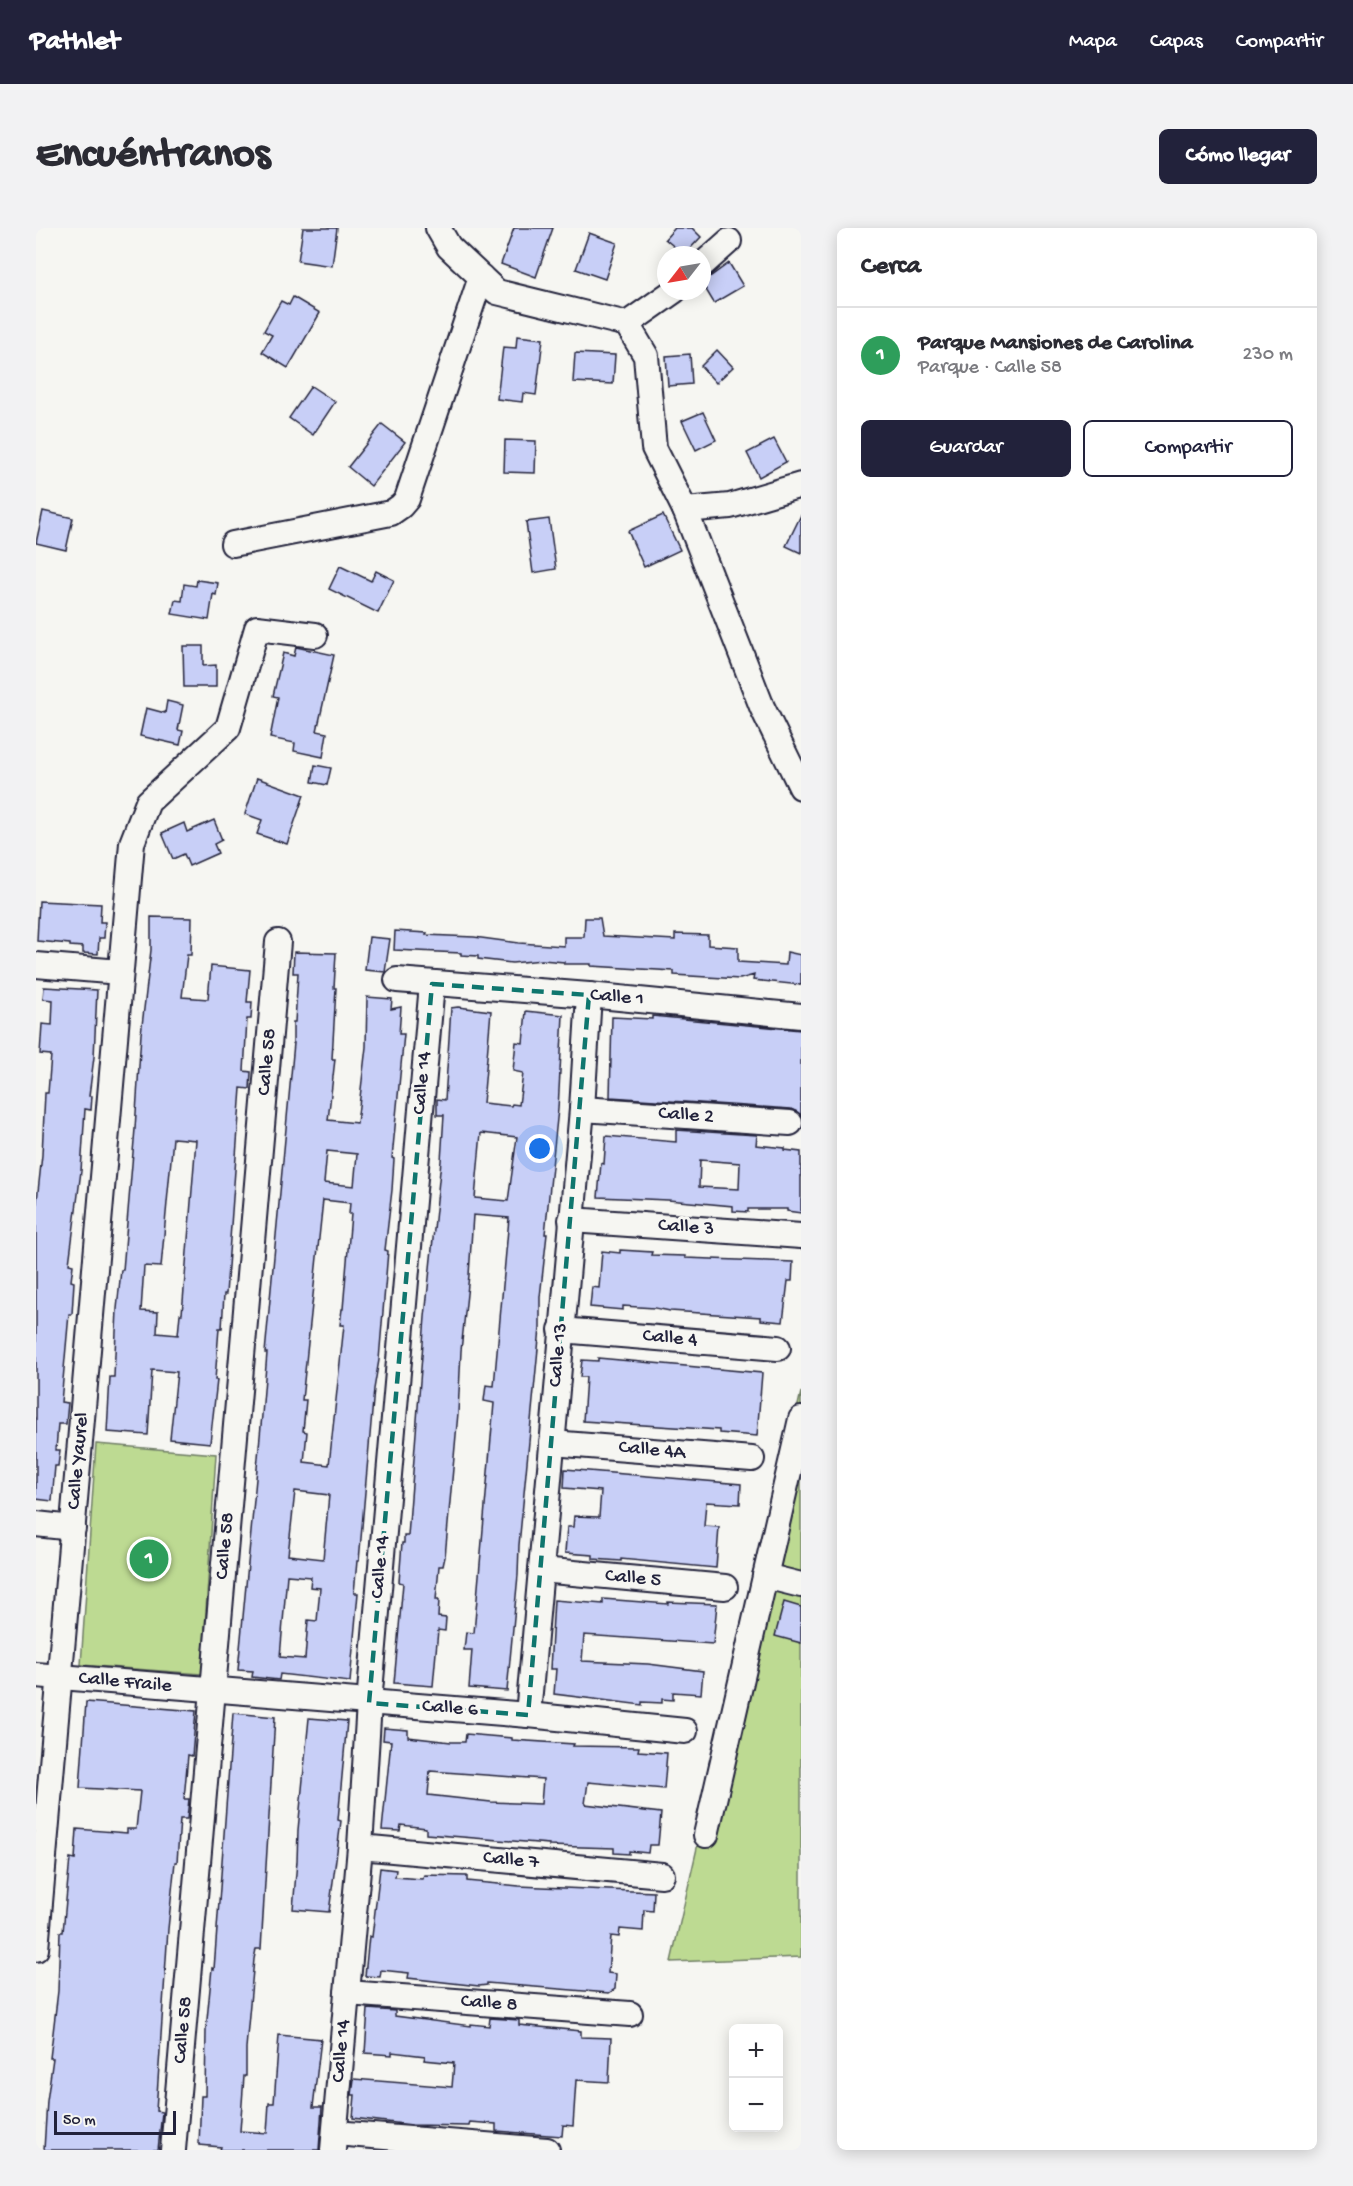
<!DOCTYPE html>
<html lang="es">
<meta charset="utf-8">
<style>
:root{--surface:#fff;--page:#f2f2f3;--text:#2b2b33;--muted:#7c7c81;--line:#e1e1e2;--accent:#22223b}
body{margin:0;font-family:"Gochi Hand",sans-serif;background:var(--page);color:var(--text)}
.controls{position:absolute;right:18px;bottom:18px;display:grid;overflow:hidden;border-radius:9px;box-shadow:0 3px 15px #0003}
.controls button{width:54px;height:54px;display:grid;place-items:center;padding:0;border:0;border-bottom:2px solid var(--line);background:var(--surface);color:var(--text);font:30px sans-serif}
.compass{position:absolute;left:621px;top:18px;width:54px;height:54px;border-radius:50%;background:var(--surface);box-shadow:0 3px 15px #0003;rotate:239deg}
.scale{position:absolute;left:18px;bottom:15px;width:122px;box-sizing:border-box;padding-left:6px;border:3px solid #22223b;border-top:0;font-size:16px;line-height:21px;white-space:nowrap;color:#22223b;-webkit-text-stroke:4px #f6f6f2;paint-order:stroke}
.you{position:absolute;left:504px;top:921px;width:21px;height:21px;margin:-15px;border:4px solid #fff;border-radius:50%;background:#1a73e8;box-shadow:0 0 0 9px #1a73e833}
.badge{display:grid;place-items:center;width:39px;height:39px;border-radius:50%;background:var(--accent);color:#fff;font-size:20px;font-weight:700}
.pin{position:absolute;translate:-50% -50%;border:3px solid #fff;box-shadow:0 2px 6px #0006}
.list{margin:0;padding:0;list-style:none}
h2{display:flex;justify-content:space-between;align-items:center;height:78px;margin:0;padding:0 24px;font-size:26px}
h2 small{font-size:20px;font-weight:400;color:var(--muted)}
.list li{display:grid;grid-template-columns:39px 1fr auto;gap:18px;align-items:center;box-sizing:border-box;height:96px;padding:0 24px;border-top:2px solid var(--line)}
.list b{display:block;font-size:22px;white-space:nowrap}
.list p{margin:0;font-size:20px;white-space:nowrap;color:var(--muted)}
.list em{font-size:20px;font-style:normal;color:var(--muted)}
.actions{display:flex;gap:12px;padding:18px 24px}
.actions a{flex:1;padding:14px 0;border:2px solid var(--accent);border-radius:9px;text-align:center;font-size:21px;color:var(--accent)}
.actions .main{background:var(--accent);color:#fff}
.map{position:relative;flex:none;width:765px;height:1922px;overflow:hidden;border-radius:9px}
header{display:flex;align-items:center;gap:36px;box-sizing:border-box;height:84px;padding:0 30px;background:var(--accent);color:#fff}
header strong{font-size:28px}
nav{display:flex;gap:33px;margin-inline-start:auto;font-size:21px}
.intro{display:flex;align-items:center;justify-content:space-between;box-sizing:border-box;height:144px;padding:0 36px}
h1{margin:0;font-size:42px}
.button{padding:15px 27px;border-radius:9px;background:var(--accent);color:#fff;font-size:21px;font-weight:700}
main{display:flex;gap:36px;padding:0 36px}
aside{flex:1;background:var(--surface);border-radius:9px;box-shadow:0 3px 15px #0003}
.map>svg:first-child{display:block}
.green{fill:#bdda92;stroke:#707e66;stroke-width:1.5}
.building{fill:#c8cff7;stroke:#22223b;stroke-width:1.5;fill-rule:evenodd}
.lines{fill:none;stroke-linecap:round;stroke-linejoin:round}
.minor-casing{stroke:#22223b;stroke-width:28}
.minor{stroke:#f6f6f2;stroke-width:24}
.marked{fill:none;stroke:#0f766e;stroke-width:4.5;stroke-dasharray:12 8;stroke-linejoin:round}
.labels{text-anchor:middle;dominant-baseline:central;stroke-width:6;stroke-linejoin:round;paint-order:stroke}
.street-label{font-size:20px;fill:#22223b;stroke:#f6f6f2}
</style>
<header>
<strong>Pathlet</strong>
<nav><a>Mapa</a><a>Capas</a><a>Compartir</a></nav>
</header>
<div class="intro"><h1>Encuéntranos</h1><a class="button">Cómo llegar</a></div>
<main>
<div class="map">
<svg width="765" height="1922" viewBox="0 0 765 1922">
<rect width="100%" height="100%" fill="#f6f6f2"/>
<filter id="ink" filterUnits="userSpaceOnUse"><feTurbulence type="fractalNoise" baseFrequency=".0167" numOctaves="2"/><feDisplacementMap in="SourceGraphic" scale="12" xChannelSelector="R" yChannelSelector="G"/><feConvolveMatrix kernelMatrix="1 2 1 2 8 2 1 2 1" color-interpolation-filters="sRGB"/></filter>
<g filter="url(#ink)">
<g class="green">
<path d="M 765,1164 L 765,1729 L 635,1734 Z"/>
<path d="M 60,1216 L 180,1226 L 166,1446 L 45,1437 Z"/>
</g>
<g class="building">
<path d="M 267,0 L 301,0 L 296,38 L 262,33 Z"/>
<path d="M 478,0 L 517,0 L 500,49 L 465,36 Z"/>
<path d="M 639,0 L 656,0 L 665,9 L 648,27 L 629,11 Z"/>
<path d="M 553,5 L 581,15 L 569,51 L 540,41 Z"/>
<path d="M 693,35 L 707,58 L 678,75 L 666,55 L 666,51 L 675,48 Z"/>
<path d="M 257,69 L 284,85 L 252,140 L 226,124 L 236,107 L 228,103 L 245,73 L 253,77 Z"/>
<path d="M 481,108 L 507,111 L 500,167 L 487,165 L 486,174 L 461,171 L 467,119 L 480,120 Z"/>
<path d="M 681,122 L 697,139 L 680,155 L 665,138 Z"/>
<path d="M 539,125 L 579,127 L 577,156 L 537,154 Z"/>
<path d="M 654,126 L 656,156 L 632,158 L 630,128 Z"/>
<path d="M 275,158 L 299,174 L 277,207 L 253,190 Z"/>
<path d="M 667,184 L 680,212 L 660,222 L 646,193 Z"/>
<path d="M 346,196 L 369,214 L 335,258 L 312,239 Z"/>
<path d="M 738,211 L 750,234 L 723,249 L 711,225 Z"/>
<path d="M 469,212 L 500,213 L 499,245 L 468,244 Z"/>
<path d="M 7,283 L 37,290 L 30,322 L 0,315 Z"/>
<path d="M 627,287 L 644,322 L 608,339 L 592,303 Z"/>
<path d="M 765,287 L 765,325 L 750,318 Z"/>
<path d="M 513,291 L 520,341 L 497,345 L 490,294 Z"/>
<path d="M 304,338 L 335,353 L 340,343 L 358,352 L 342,385 L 293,361 Z"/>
<path d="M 161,352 L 182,355 L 180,367 L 177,366 L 173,392 L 136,386 L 139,372 L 146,373 L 148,356 L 160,358 Z"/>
<path d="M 147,418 L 167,418 L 167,438 L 180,437 L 180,459 L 148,459 Z"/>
<path d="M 260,419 L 298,427 L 281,503 L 291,505 L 287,529 L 258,523 L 259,515 L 234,510 L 242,469 L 237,468 L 247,425 L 258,428 Z"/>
<path d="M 131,473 L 147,477 L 142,502 L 147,503 L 144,517 L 104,508 L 110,480 L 129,485 Z"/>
<path d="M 279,537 L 295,540 L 291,557 L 276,554 Z"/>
<path d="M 221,550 L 268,567 L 251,616 L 221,606 L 226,592 L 209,586 Z"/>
<path d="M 178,592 L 186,612 L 178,616 L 182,625 L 153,638 L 148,626 L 137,631 L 126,605 L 148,595 L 151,604 Z"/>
<path d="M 3,673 L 65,676 L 64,694 L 69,694 L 68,710 L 63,710 L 62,726 L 47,725 L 47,719 L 34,718 L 34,716 L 1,713 Z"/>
<path d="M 115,689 L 156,690 L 155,727 L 151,727 L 146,769 L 172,771 L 175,738 L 214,742 L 211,774 L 216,774 L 215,791 L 211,791 L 208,843 L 215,844 L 214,861 L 205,860 L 190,1066 L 188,1066 L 186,1100 L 183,1100 L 179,1152 L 181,1152 L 174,1215 L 134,1211 L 141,1144 L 116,1142 L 112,1207 L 71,1204 L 74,1149 L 78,1149 L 81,1081 L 85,1042 L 87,1042 L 99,901 L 105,806 L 115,722 ZM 137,910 L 160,912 L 146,1086 L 144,1086 L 142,1107 L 121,1105 L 122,1084 L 105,1083 L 108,1038 L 125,1039 Z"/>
<path d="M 549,690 L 564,690 L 567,708 L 639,712 L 639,706 L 672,707 L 672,717 L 702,719 L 702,734 L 750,737 L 751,724 L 765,727 L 765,757 L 717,752 L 718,747 L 704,751 L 638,747 L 638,743 L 555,738 L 555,736 L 528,736 L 528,734 L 506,732 L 476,735 L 442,731 L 442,728 L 425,727 L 425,725 L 358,722 L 359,703 L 391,705 L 390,707 L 438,709 L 483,715 L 528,718 L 528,709 L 548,709 Z"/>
<path d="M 333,709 L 354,711 L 349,744 L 329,742 Z"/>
<path d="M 258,724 L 300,725 L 298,760 L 300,760 L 296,831 L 299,831 L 292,892 L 321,895 L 330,819 L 331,769 L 356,771 L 355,781 L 365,779 L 363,806 L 368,806 L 356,930 L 358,931 L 356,962 L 349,1022 L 352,1023 L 343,1132 L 338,1161 L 323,1333 L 321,1333 L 318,1365 L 322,1365 L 314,1454 L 244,1446 L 243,1452 L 216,1449 L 217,1443 L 202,1442 L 226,1187 L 231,1125 L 229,1125 L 258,815 L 257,815 L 257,794 L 259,794 L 262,745 L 257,745 ZM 291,923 L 321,926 L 318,958 L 288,955 ZM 287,972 L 314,975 L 313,986 L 315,986 L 307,1081 L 306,1081 L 304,1097 L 308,1097 L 293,1237 L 268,1234 L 271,1204 L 267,1203 L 270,1172 L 266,1172 ZM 259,1263 L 293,1267 L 287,1331 L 252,1327 ZM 251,1347 L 275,1349 L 274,1359 L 284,1360 L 281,1393 L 272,1392 L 269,1431 L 244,1429 Z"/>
<path d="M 8,759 L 61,762 L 58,829 L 53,868 L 56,868 L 55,882 L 49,881 L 45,943 L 33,1036 L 37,1037 L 35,1053 L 38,1054 L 36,1086 L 33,1086 L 25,1174 L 32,1175 L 30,1196 L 22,1196 L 20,1222 L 24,1222 L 22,1238 L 19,1238 L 16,1273 L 0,1271 L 0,982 L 6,927 L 9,865 L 12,865 L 15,827 L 4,826 L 6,796 L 16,797 L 17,772 L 7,771 Z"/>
<path d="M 422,779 L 455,783 L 447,875 L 475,878 L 476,876 L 483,877 L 487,845 L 477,843 L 480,814 L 487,815 L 490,783 L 527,787 L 522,881 L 509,1006 L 511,1006 L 504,1069 L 504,1100 L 483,1317 L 482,1347 L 471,1463 L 433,1460 L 436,1422 L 428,1422 L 430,1404 L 438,1405 L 458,1175 L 448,1173 L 450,1157 L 458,1158 L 473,990 L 437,987 L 433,1047 L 425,1123 L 422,1185 L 409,1329 L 407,1338 L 403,1338 L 400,1372 L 403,1372 L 402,1389 L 410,1390 L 409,1403 L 402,1402 L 397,1458 L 358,1455 L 367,1355 L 363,1354 L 366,1315 L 368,1315 L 368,1308 L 372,1308 L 389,1089 L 405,933 L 408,887 L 401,887 L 401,871 L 409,872 L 415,780 ZM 445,905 L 481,909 L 472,973 L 439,970 Z"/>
<path d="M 616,788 L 765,802 L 765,887 L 755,881 L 574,869 L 576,789 L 616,791 Z"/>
<path d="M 640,902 L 721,907 L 720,917 L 749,920 L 749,922 L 765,924 L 765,985 L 751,983 L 751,981 L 712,981 L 712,984 L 697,983 L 697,978 L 632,972 L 562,969 L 565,935 L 568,936 L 570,908 L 640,914 ZM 664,932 L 704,935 L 703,961 L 663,959 Z"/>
<path d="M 584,1022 L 616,1024 L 615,1027 L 649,1028 L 649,1030 L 757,1034 L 756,1053 L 752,1053 L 747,1094 L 725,1092 L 725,1089 L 634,1083 L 619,1080 L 587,1078 L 587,1082 L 554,1079 L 556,1059 L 563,1060 L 566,1023 L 584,1025 Z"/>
<path d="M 562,1130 L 726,1145 L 721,1208 L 683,1205 L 683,1202 L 547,1193 L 550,1149 L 544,1149 L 546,1132 L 562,1133 Z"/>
<path d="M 529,1241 L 705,1256 L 704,1276 L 670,1274 L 668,1298 L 683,1299 L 680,1340 L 585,1331 L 585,1333 L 557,1331 L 557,1327 L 529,1325 L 531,1299 L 537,1299 L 538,1288 L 563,1289 L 565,1263 L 528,1260 Z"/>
<path d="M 567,1371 L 632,1376 L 632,1374 L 681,1376 L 677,1416 L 548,1407 L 546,1433 L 612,1436 L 667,1443 L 665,1466 L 637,1464 L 637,1472 L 626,1471 L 626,1475 L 606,1474 L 606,1477 L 518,1466 L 520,1441 L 514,1441 L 518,1372 L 567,1376 Z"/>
<path d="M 748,1374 L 765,1379 L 765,1415 L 739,1408 Z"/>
<path d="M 50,1474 L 160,1483 L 156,1528 L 152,1527 L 148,1571 L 153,1571 L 151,1591 L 144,1591 L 141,1634 L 139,1634 L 132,1701 L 120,1883 L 126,1884 L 122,1922 L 8,1922 L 11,1873 L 17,1830 L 14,1830 L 22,1763 L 24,1704 L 27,1704 L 34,1630 L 39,1631 L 41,1601 L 91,1605 L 91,1601 L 100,1601 L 104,1563 L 44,1560 Z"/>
<path d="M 197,1485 L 239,1489 L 225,1721 L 220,1721 L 218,1731 L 210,1820 L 210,1848 L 208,1848 L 204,1903 L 231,1905 L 233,1875 L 238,1875 L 243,1807 L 285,1811 L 277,1879 L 286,1879 L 283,1922 L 184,1922 L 185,1919 L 163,1917 L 165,1868 L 169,1868 L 170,1802 L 176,1740 L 178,1741 Z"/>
<path d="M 273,1490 L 311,1493 L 302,1592 L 305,1593 L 293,1684 L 257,1681 L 261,1633 L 262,1602 Z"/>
<path d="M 348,1500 L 372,1502 L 372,1509 L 415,1514 L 429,1514 L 430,1506 L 476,1510 L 476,1512 L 538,1516 L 537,1518 L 603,1519 L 602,1523 L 631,1525 L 628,1561 L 552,1554 L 549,1576 L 625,1585 L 622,1617 L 613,1617 L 612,1625 L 593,1623 L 593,1626 L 578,1625 L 578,1620 L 513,1618 L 513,1616 L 390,1606 L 390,1600 L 365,1597 L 364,1603 L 346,1602 L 355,1513 L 347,1512 ZM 394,1543 L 507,1551 L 505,1576 L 455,1574 L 392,1567 Z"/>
<path d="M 344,1640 L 360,1642 L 359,1649 L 386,1651 L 388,1647 L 431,1648 L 431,1653 L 483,1658 L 618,1664 L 617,1683 L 608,1682 L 607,1703 L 584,1701 L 583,1709 L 575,1708 L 572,1745 L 580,1746 L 579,1761 L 573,1765 L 451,1755 L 451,1757 L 443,1758 L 372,1750 L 373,1745 L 345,1742 L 344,1749 L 329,1748 L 333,1708 L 336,1709 Z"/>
<path d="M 332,1781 L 359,1783 L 359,1788 L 435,1798 L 435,1796 L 453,1798 L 454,1790 L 483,1792 L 483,1797 L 545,1803 L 545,1809 L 575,1810 L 573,1854 L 540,1852 L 537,1898 L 527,1897 L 526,1908 L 460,1903 L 460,1896 L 434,1894 L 433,1898 L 376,1897 L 317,1890 L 319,1867 L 316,1867 L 318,1851 L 416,1859 L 418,1835 L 388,1832 L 389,1828 L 356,1824 L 356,1827 L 329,1825 Z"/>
</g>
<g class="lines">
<g class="minor-casing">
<g id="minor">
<path d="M 402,0 L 413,19 L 461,64 L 591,96 L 610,128 L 618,220 L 649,282 L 726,479 L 765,559"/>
<path d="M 666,37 L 693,13"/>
<path d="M 591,96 L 638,63"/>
<path d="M 649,282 L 694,278 L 765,257"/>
<path d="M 197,316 L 355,285 L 365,278 L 371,271 L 445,49"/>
<path d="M 0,737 L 84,744"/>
<path d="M 361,752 L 553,767 L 765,788"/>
<path d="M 546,881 L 754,895"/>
<path d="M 535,992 L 765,1008"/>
<path d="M 525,1102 L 742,1120"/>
<path d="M 516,1215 L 716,1231"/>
<path d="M 0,1296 L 37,1300"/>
<path d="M 505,1342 L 689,1359"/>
<path d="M 729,1348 L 765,1357"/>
<path d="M 0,1447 L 492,1487 L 649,1503"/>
<path d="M 492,1487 L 546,881 L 553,767"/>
<path d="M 670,1607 L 765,1191"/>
<path d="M 324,1619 L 626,1647"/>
<path d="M 0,1721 L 96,615 L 112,574 L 192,500 L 221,400 L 279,407"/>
<path d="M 311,1765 L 594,1786"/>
<path d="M 299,1905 L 511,1922"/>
<path d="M 137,1922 L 242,714"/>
<path d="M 297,1922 L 324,1619 L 333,1475 L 396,756"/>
</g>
</g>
<use href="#minor" class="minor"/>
</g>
</g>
<path class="marked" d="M 396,756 L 553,767 L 492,1487 L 333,1475 Z"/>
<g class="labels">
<g class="street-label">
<text transform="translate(581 770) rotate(5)">Calle 1</text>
<text transform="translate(232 834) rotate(-85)">Calle 58</text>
<text transform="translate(387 855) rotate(-85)">Calle 14</text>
<text transform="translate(650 888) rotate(4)">Calle 2</text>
<text transform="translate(650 1000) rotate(4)">Calle 3</text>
<text transform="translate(634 1111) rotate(5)">Calle 4</text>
<text transform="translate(523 1127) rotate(-85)">Calle 13</text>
<text transform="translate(616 1223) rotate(5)">Calle 4A</text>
<text transform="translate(43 1233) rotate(-85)">Calle Yaurel</text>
<text transform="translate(190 1318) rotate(-85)">Calle 58</text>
<text transform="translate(345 1339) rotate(-85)">Calle 14</text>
<text transform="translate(597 1351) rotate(5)">Calle 5</text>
<text transform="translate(89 1455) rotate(5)">Calle Fraile</text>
<text transform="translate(414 1481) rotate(4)">Calle 6</text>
<text transform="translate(475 1633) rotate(5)">Calle 7</text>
<text transform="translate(453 1776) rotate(4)">Calle 8</text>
<text transform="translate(148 1802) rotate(-85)">Calle 58</text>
<text transform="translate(306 1823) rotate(-85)">Calle 14</text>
</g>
</g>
</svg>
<div class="controls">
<button>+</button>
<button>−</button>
</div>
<svg class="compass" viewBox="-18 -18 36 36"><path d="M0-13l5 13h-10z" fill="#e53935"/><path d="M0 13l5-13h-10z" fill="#7c7c81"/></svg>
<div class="scale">50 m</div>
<div class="you"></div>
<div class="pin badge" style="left:113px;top:1331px;background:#2e9e5b">1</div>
</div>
<aside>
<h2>Cerca<small></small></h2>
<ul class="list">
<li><span class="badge" style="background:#2e9e5b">1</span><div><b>Parque Mansiones de Carolina</b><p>Parque · Calle 58</p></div><em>230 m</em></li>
</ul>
<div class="actions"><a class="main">Guardar</a><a>Compartir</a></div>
</aside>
</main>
